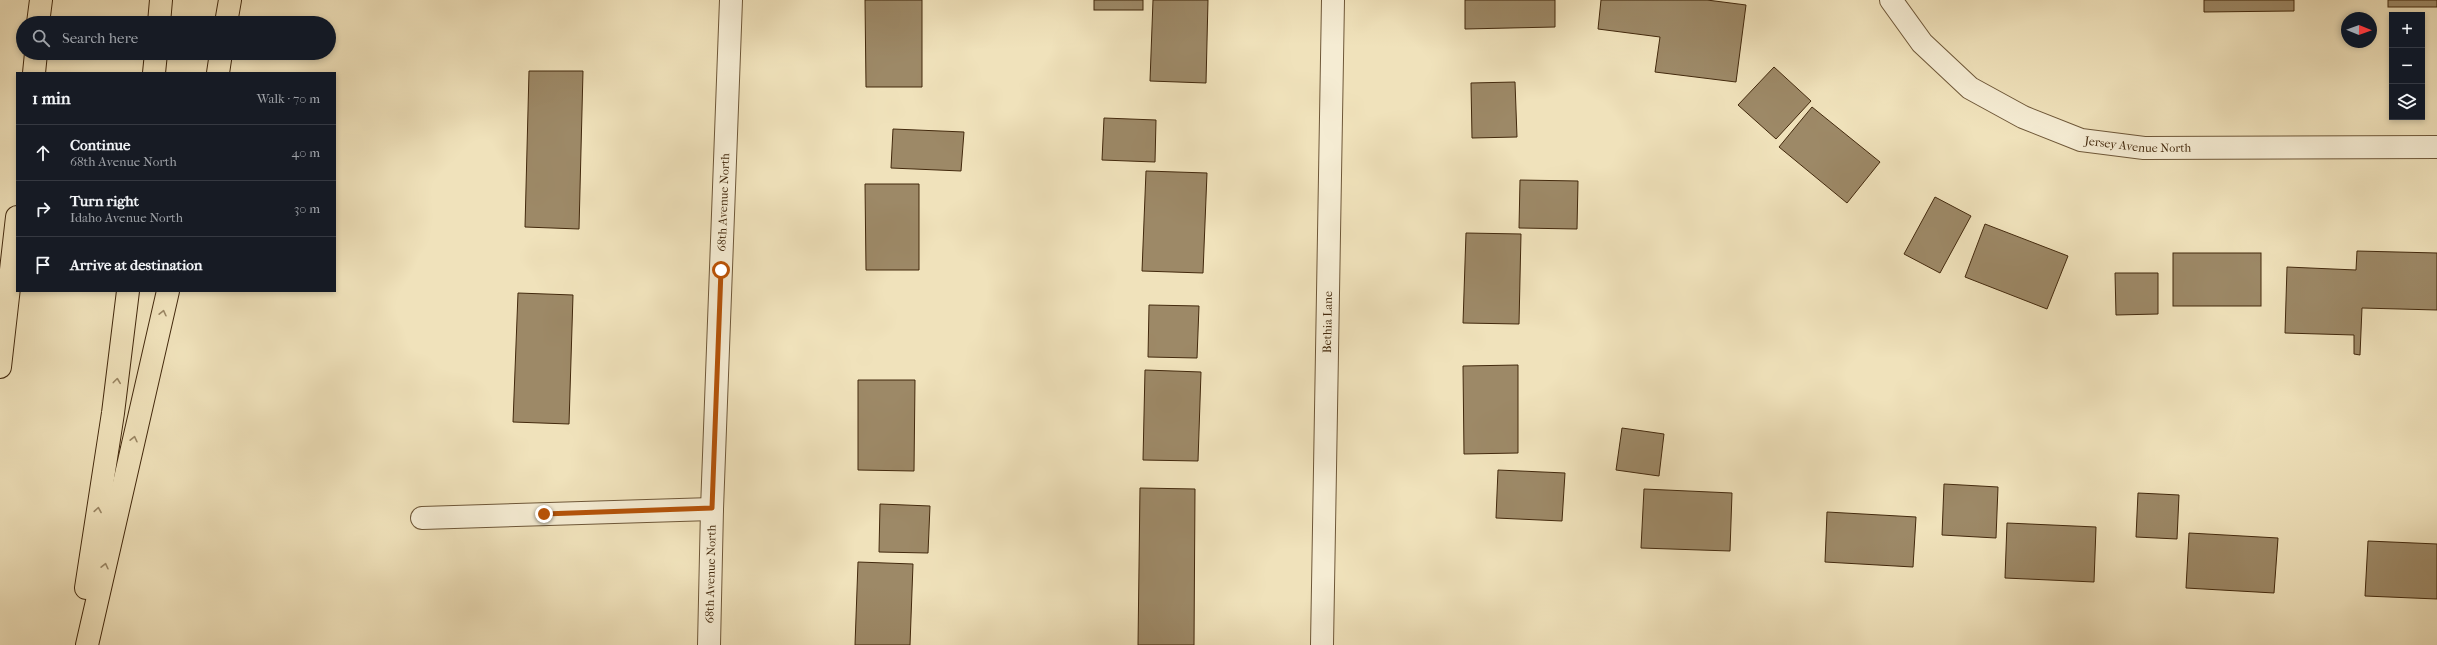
<!DOCTYPE html>
<meta charset="utf-8">
<style>
:root{--surface:#171b24;--page:#20242c;--text:#f1f3f6;--muted:#9ea1a6;--line:#363941}
body{margin:0;font-family:"IM FELL French Canon",serif;background:var(--page);color:var(--text)}
.controls{position:absolute;right:12px;top:12px;display:grid;overflow:hidden;border-radius:0px;box-shadow:0 2px 6px #0003}
.controls button{width:36px;height:36px;display:grid;place-items:center;padding:0;border:0;border-bottom:1px solid var(--line);background:var(--surface);color:var(--text);font:20px sans-serif}
.compass{position:absolute;left:2341px;top:12px;width:36px;height:36px;border-radius:50%;background:var(--surface);box-shadow:0 2px 6px #0003;rotate:91deg}
.stop{position:absolute;width:12px;height:12px;margin:-9px;border:3px solid #b45309;border-radius:50%;background:#fff}
.stop.end{background:#b45309;border-color:#fff;box-shadow:0 1px 4px #0008}
.list{margin:0;padding:0;list-style:none}
h2{display:flex;justify-content:space-between;align-items:center;height:52px;margin:0;padding:0 16px;font-size:17px}
h2 small{font-size:13px;font-weight:400;color:var(--muted)}
.list li{display:grid;grid-template-columns:26px 1fr auto;gap:12px;align-items:center;box-sizing:border-box;height:56px;padding:0 16px;border-top:1px solid var(--line)}
.list b{display:block;font-size:15px;white-space:nowrap}
.list p{margin:0;font-size:13px;white-space:nowrap;color:var(--muted)}
.list em{font-size:13px;font-style:normal;color:var(--muted)}
.icon{flex:none;width:22px;height:22px;fill:none;stroke:currentColor;stroke-width:2;stroke-linecap:round;stroke-linejoin:round}
.map{position:relative;flex:none;width:2437px;height:645px;overflow:hidden}
.search{position:absolute;background:var(--surface);box-shadow:0 2px 6px #0003;left:16px;top:16px;width:320px;height:44px;display:flex;align-items:center;gap:10px;box-sizing:border-box;padding:0 14px;border-radius:22px;color:var(--muted);font-size:15px}
.panel{position:absolute;background:var(--surface);box-shadow:0 2px 6px #0003;left:16px;top:72px;width:320px;height:220px;border-radius:0px}
.map>svg:first-child{display:block}
.building{fill:#9d8967;stroke:#43290d}
.lines{fill:none;stroke-linecap:round;stroke-linejoin:round}
.minor-casing{stroke:#6e5738;stroke-width:24}
.tertiary-casing{stroke:#6e5738;stroke-width:24}
.motorway-casing{stroke:#43290d;stroke-width:24}
.minor{stroke:#f5ecd3;stroke-width:22}
.tertiary{stroke:#f5ecd3;stroke-width:22}
.motorway{stroke:#f0e2bb;stroke-width:22}
.oneway{stroke:#9a8664}
.route{stroke:#b45309;stroke-width:5}
.labels{text-anchor:middle;dominant-baseline:central;stroke-width:3;stroke-linejoin:round;paint-order:stroke}
.street-label{font-size:12px;fill:#43290d;stroke:#f5ecd3}
</style>
<div class="map">
<svg width="2437" height="645" viewBox="0 0 2437 645">
<rect width="100%" height="100%" fill="#f0e2bb"/>
<filter id="stains"><feTurbulence type="fractalNoise" baseFrequency=".005" numOctaves="4"/><feColorMatrix values="0 0 0 0 .2 0 0 0 0 .09 0 0 0 0 .02 0 0 0 .5 -.17"/></filter>
<radialGradient id="worn" r=".72"><stop offset=".6" stop-color="#630" stop-opacity="0"/><stop offset="1" stop-color="#630" stop-opacity=".3"/></radialGradient>
<g class="building">
<path d="M 865,0 L 922,0 L 922,87 L 866,87 Z"/>
<rect x="1094" y="0" width="49" height="10"/>
<path d="M 1153,0 L 1208,0 L 1206,83 L 1150,81 Z"/>
<path d="M 1465,0 L 1555,0 L 1555,27 L 1465,29 Z"/>
<path d="M 1601,0 L 1707,0 L 1746,5 L 1736,82 L 1655,72 L 1660,37 L 1598,29 Z"/>
<path d="M 2204,0 L 2294,0 L 2294,11 L 2204,12 Z"/>
<rect x="2388" y="0" width="49" height="7"/>
<path d="M 1774,67 L 1811,101 L 1776,139 L 1738,105 Z"/>
<path d="M 529,71 L 583,71 L 579,229 L 525,227 Z"/>
<path d="M 1515,82 L 1517,137 L 1472,138 L 1471,83 Z"/>
<path d="M 1812,107 L 1880,162 L 1847,203 L 1779,147 Z"/>
<path d="M 1104,118 L 1156,120 L 1155,162 L 1102,160 Z"/>
<path d="M 893,129 L 964,132 L 961,171 L 891,168 Z"/>
<path d="M 1146,171 L 1207,173 L 1203,273 L 1142,271 Z"/>
<path d="M 1520,180 L 1578,181 L 1577,229 L 1519,228 Z"/>
<path d="M 865,184 L 919,184 L 919,270 L 866,270 Z"/>
<path d="M 1935,197 L 1971,216 L 1940,273 L 1904,254 Z"/>
<path d="M 1985,224 L 2068,256 L 2047,309 L 1965,277 Z"/>
<path d="M 1466,233 L 1521,234 L 1519,324 L 1463,323 Z"/>
<path d="M 2357,251 L 2437,253 L 2437,310 L 2362,308 L 2360,355 L 2354,354 L 2354,335 L 2285,333 L 2287,267 L 2356,270 Z"/>
<rect x="2173" y="253" width="88" height="53"/>
<path d="M 2115,273 L 2158,273 L 2158,314 L 2116,315 Z"/>
<path d="M 518,293 L 573,295 L 569,424 L 513,422 Z"/>
<path d="M 1149,305 L 1199,306 L 1197,358 L 1148,357 Z"/>
<path d="M 1518,365 L 1518,453 L 1464,454 L 1463,366 Z"/>
<path d="M 1145,370 L 1201,372 L 1198,461 L 1143,460 Z"/>
<path d="M 858,380 L 915,380 L 914,471 L 858,470 Z"/>
<path d="M 1622,428 L 1664,434 L 1659,476 L 1616,470 Z"/>
<path d="M 1498,470 L 1565,473 L 1562,521 L 1496,518 Z"/>
<path d="M 1944,484 L 1998,487 L 1996,538 L 1942,535 Z"/>
<path d="M 1140,488 L 1195,489 L 1194,645 L 1138,645 Z"/>
<path d="M 1644,489 L 1732,493 L 1730,551 L 1641,548 Z"/>
<path d="M 2138,493 L 2179,495 L 2177,539 L 2136,537 Z"/>
<path d="M 880,504 L 930,506 L 928,553 L 879,552 Z"/>
<path d="M 1827,512 L 1916,517 L 1913,567 L 1825,562 Z"/>
<path d="M 2007,523 L 2096,527 L 2094,582 L 2005,578 Z"/>
<path d="M 2189,533 L 2278,538 L 2274,593 L 2186,588 Z"/>
<path d="M 2368,541 L 2437,544 L 2437,599 L 2365,596 Z"/>
<path d="M 858,562 L 913,564 L 910,645 L 855,645 Z"/>
</g>
<g class="lines">
<g class="minor-casing">
<g id="minor">
<path id="s1" d="M 1891,0 L 1922,43 L 1970,88 L 2023,117 L 2081,140 L 2144,148 L 2437,147"/>
<path d="M 422,518 L 712,509"/>
<path id="s2" d="M 1322,645 L 1333,0"/>
</g>
</g>
<g class="tertiary-casing">
<g id="tertiary">
<path id="s3" d="M 709,645 L 712,509 L 731,0"/>
</g>
</g>
<g class="motorway-casing">
<g id="motorway">
<path d="M 38,23 L 41,0"/>
<path d="M 159,23 L 161,0"/>
<path d="M 226,23 L 230,0"/>
<path d="M 34,73 L 36,53"/>
<path d="M 154,73 L 156,53"/>
<path d="M 218,73 L 221,53"/>
<path d="M 0,367 L 17,217"/>
<path d="M 86,588 L 113,413 L 128,291"/>
<path d="M 87,645 L 168,291"/>
</g>
</g>
<use href="#minor" class="minor"/>
<use href="#tertiary" class="tertiary"/>
<use href="#motorway" class="motorway"/>
</g>
<defs><path id="oneway-chevron" d="M-2-3.5L2.5 0L-2 3.5" fill="none" stroke-width="1.6" stroke-linecap="round" stroke-linejoin="round"/></defs>
<g class="oneway">
<use href="#oneway-chevron" transform="translate(163 313) rotate(-77)"/>
<use href="#oneway-chevron" transform="translate(117 381) rotate(-83)"/>
<use href="#oneway-chevron" transform="translate(134 439) rotate(-77)"/>
<use href="#oneway-chevron" transform="translate(98 510) rotate(-81)"/>
<use href="#oneway-chevron" transform="translate(105 566) rotate(-77)"/>
</g>
<g class="lines">
<path class="route" d="M 544,514 L 712,508 L 721,270"/>
</g>
<g class="labels">
<g class="street-label">
<text stroke="none"><textPath href="#s1" startOffset="299">Jersey Avenue North</textPath></text>
<text stroke="none"><textPath href="#s3" startOffset="443">68th Avenue North</textPath></text>
<text stroke="none"><textPath href="#s2" startOffset="323">Bethia Lane</textPath></text>
<text stroke="none"><textPath href="#s3" startOffset="71">68th Avenue North</textPath></text>
</g>
</g>
<rect width="100%" height="100%" filter="url(#stains)"/>
<rect width="100%" height="100%" fill="url(#worn)"/>
</svg>
<div class="controls">
<button>+</button>
<button>−</button>
<button><svg class="icon" aria-label="layers" viewBox="0 0 24 24"><path d="M12 4l9 5-9 5-9-5zM3 14l9 5 9-5"/></svg></button>
</div>
<svg class="compass" viewBox="-18 -18 36 36"><path d="M0-13l5 13h-10z" fill="#e53935"/><path d="M0 13l5-13h-10z" fill="#9ea1a6"/></svg>
<div class="stop" style="left:721px;top:270px"></div>
<div class="stop end" style="left:544px;top:514px"></div>
<div class="search"><svg class="icon" aria-label="search" viewBox="0 0 24 24"><circle cx="10" cy="10" r="6"/><path d="M15 15l6 6"/></svg>Search here</div>
<section class="panel">
<h2>1 min<small>Walk · 70 m</small></h2>
<ul class="list">
<li><svg class="icon" aria-label="ahead" viewBox="0 0 24 24"><path d="M12 20V5M6 11l6-6 6 6"/></svg><div><b>Continue</b><p>68th Avenue North</p></div><em>40 m</em></li>
<li><svg class="icon" aria-label="right" viewBox="0 0 24 24"><path d="M7 20v-9h11M14 6l5 5-5 5"/></svg><div><b>Turn right</b><p>Idaho Avenue North</p></div><em>30 m</em></li>
<li><svg class="icon" aria-label="arrive" viewBox="0 0 24 24"><path d="M6 21V4h12l-3 4 3 4H6"/></svg><div><b>Arrive at destination</b></div></li>
</ul>
</section>
</div>
